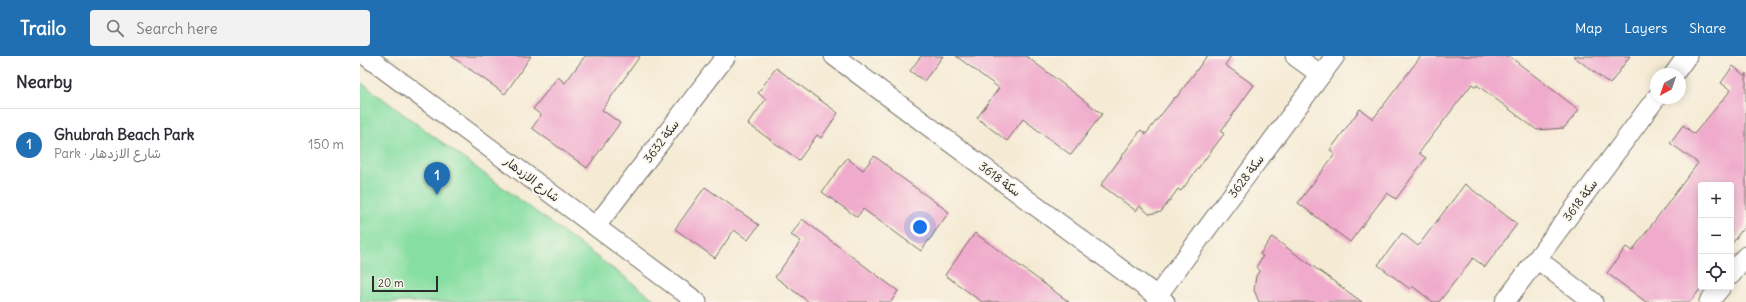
<!DOCTYPE html>
<meta charset="utf-8">
<style>
:root{--surface:#fff;--page:#f2f2f3;--text:#2b2b33;--muted:#7c7c81;--line:#e1e1e2;--accent:#1f6fb2}
body{margin:0;font-family:Delius,"Playpen Sans Arabic",sans-serif;background:var(--page);color:var(--text)}
.controls{position:absolute;right:12px;bottom:12px;display:grid;overflow:hidden;border-radius:4px;box-shadow:0 2px 10px #0003}
.controls button{width:36px;height:36px;display:grid;place-items:center;padding:0;border:0;border-bottom:1px solid var(--line);background:var(--surface);color:var(--text);font:20px sans-serif}
.compass{position:absolute;left:1290px;top:12px;width:36px;height:36px;border-radius:50%;background:var(--surface);box-shadow:0 2px 10px #0003;rotate:220deg}
.scale{position:absolute;left:12px;bottom:10px;width:66px;box-sizing:border-box;padding-left:4px;border:2px solid #2b2b2b;border-top:0;font-size:11px;line-height:14px;white-space:nowrap;color:#2b2b2b;-webkit-text-stroke:3px #fbf7ec;paint-order:stroke}
.you{position:absolute;left:560px;top:171px;width:14px;height:14px;margin:-10px;border:3px solid #fff;border-radius:50%;background:#1a73e8;box-shadow:0 0 0 6px #1a73e833}
.badge{display:grid;place-items:center;width:26px;height:26px;border-radius:50%;background:var(--accent);color:#fff;font-size:13px;font-weight:700}
.pin{position:absolute;translate:-50% -33px;filter:drop-shadow(0 1px 2px #0008)}
.pin::after{content:'';position:absolute;top:21px;width:14px;height:12px;background:inherit;clip-path:polygon(0 0,100% 0,50% 100%)}
.list{margin:0;padding:0;list-style:none}
h2{display:flex;justify-content:space-between;align-items:center;height:52px;margin:0;padding:0 16px;font-size:17px}
h2 small{font-size:13px;font-weight:400;color:var(--muted)}
.list li{display:grid;grid-template-columns:26px 1fr auto;gap:12px;align-items:center;box-sizing:border-box;height:72px;padding:0 16px;border-top:1px solid var(--line)}
.list b{display:block;font-size:15px;white-space:nowrap}
.list p{margin:0;font-size:13px;white-space:nowrap;color:var(--muted)}
.list em{font-size:13px;font-style:normal;color:var(--muted)}
.icon{flex:none;width:22px;height:22px;fill:none;stroke:currentColor;stroke-width:2;stroke-linecap:round;stroke-linejoin:round}
.map{position:relative;flex:none;width:1386px;height:246px;overflow:hidden}
header{display:flex;align-items:center;gap:24px;box-sizing:border-box;height:56px;padding:0 20px;background:var(--accent);color:#fff}
header strong{font-size:19px}
nav{display:flex;gap:22px;margin-inline-start:auto;font-size:14px}
.search{width:280px;height:36px;background:var(--page);display:flex;align-items:center;gap:10px;box-sizing:border-box;padding:0 14px;border-radius:4px;color:var(--muted);font-size:15px}
main{display:flex}
aside{flex:1;background:var(--surface)}
.map>svg:first-child{display:block}
.green{fill:#87dea3;stroke:#598467}
.building{fill:#f0abcc}
.lines{fill:none;stroke-linecap:round;stroke-linejoin:round}
.street-casing{stroke:#726e66;stroke-width:21}
.street{stroke:#fff;stroke-width:19}
.labels{text-anchor:middle;dominant-baseline:central;stroke-width:4;stroke-linejoin:round;paint-order:stroke}
.street-label{font-size:12px;fill:#2b2b2b;stroke:#fbf7ec}
</style>
<header>
<strong>Trailo</strong>
<div class="search"><svg class="icon" aria-label="search" viewBox="0 0 24 24"><circle cx="10" cy="10" r="6"/><path d="M15 15l6 6"/></svg>Search here</div>
<nav><a>Map</a><a>Layers</a><a>Share</a></nav>
</header>
<main>
<aside>
<h2>Nearby<small></small></h2>
<ul class="list">
<li><span class="badge">1</span><div><b>Ghubrah Beach Park</b><p>Park · شارع الازدهار</p></div><em>150 m</em></li>
</ul>
</aside>
<div class="map">
<svg width="1386" height="246" viewBox="0 0 1386 246">
<rect width="100%" height="100%" fill="#fbf7ec"/>
<filter id="ink" filterUnits="userSpaceOnUse"><feTurbulence type="fractalNoise" baseFrequency=".025" numOctaves="2"/><feDisplacementMap in="SourceGraphic" scale="8" xChannelSelector="R" yChannelSelector="G"/><feConvolveMatrix kernelMatrix="1 2 1 2 8 2 1 2 1" color-interpolation-filters="sRGB"/></filter>
<filter id="wash" filterUnits="userSpaceOnUse"><feTurbulence type="fractalNoise" baseFrequency=".012" numOctaves="4" result="noise"/><feDisplacementMap in="SourceGraphic" scale="16" xChannelSelector="R" yChannelSelector="G"/><feGaussianBlur stdDeviation="0.9" result="paint"/><feColorMatrix in="noise" values="0 0 0 0 0 0 0 0 0 0 0 0 0 0 0 0 0 1.4 0 .05"/><feComposite in="paint" operator="in"/></filter>
<g filter="url(#wash)">
<rect width="100%" height="100%" fill="#f5ebd5"/>
<path class="green" d="M 0,26 L 298,246 L 0,246 Z"/>
<g id="blocks">
<g class="building">
<path d="M 91,0 L 171,0 L 145,38 Z"/>
<path d="M 225,0 L 280,0 L 242,54 L 260,67 L 227,112 L 172,72 L 181,59 L 173,53 L 198,21 L 205,27 Z"/>
<path d="M 561,0 L 583,0 L 564,25 L 550,15 Z"/>
<path d="M 596,0 L 666,0 L 742,58 L 711,99 L 663,63 L 647,85 L 617,62 L 639,32 Z"/>
<path d="M 847,0 L 871,0 L 865,9 L 894,29 L 861,75 L 864,78 L 821,135 L 818,133 L 801,156 L 789,158 L 780,150 L 776,155 L 741,129 L 781,74 L 786,78 L 815,41 L 816,42 Z"/>
<path d="M 1061,0 L 1149,0 L 1219,54 L 1204,72 L 1177,74 L 1117,29 L 1116,31 L 1112,28 L 1059,97 L 1066,102 L 1036,143 L 1027,137 L 990,186 L 938,147 L 975,98 L 970,94 L 1000,53 L 1013,63 Z"/>
<path d="M 1213,0 L 1270,0 L 1250,28 Z"/>
<path d="M 1373,10 L 1384,19 L 1386,17 L 1386,168 L 1371,189 L 1371,129 L 1341,129 L 1341,232 L 1330,246 L 1286,246 L 1247,217 L 1266,191 L 1272,195 L 1338,107 L 1310,87 L 1323,69 L 1334,78 L 1371,34 L 1361,27 Z"/>
<path d="M 416,12 L 478,57 L 461,82 L 457,79 L 439,104 L 388,68 L 406,43 L 398,37 Z"/>
<path d="M 514,100 L 532,113 L 531,114 L 589,156 L 561,195 L 503,153 L 497,161 L 462,136 L 487,102 L 503,114 Z"/>
<path d="M 1105,128 L 1157,168 L 1125,211 L 1113,202 L 1079,246 L 1073,246 L 1052,230 L 1050,233 L 1018,209 L 1042,177 L 1058,190 Z"/>
<path d="M 345,131 L 399,169 L 388,184 L 374,174 L 355,202 L 315,173 Z"/>
<path d="M 442,163 L 538,235 L 531,246 L 449,246 L 415,221 L 441,185 L 431,179 Z"/>
<path d="M 615,177 L 660,210 L 709,246 L 622,246 L 585,219 Z"/>
<path d="M 912,181 L 965,219 L 1002,246 L 899,246 L 894,234 L 896,220 L 900,214 L 896,211 L 903,200 L 900,198 Z"/>
</g>
</g>
</g>
<g filter="url(#ink)">
<use href="#blocks" fill-opacity="0" stroke="#726e66" stroke-width="1"/>
<g class="lines">
<g class="street-casing">
<g id="street">
<path d="M 6,0 L 337,246"/>
<path d="M 474,0 L 805,246"/>
<path d="M 935,0 L 961,19"/>
<path d="M 1314,18 L 1327,0"/>
<path d="M 236,170 L 366,0"/>
<path d="M 1177,203 L 1233,246"/>
<path d="M 1371,219 L 1386,200"/>
<path d="M 797,240 L 975,0"/>
<path d="M 1145,246 L 1296,42"/>
<path d="M 1349,246 L 1361,231"/>
</g>
</g>
<use href="#street" class="street"/>
</g>
</g>
<g class="labels">
<g class="street-label">
<text transform="translate(301 85) rotate(-53)">سكة 3632</text>
<text transform="translate(886 120) rotate(-53)">سكة 3628</text>
<text transform="translate(172 123) rotate(37)">شارع الازدهار</text>
<text transform="translate(640 123) rotate(37)">سكة 3618</text>
<text transform="translate(1220 144) rotate(-53)">سكة 3618</text>
</g>
</g>
</svg>
<div class="controls">
<button>+</button>
<button>−</button>
<button><svg class="icon" aria-label="locate" viewBox="0 0 24 24"><circle cx="12" cy="12" r="6"/><path d="M12 2v4M12 18v4M2 12h4M18 12h4"/></svg></button>
</div>
<svg class="compass" viewBox="-18 -18 36 36"><path d="M0-13l5 13h-10z" fill="#e53935"/><path d="M0 13l5-13h-10z" fill="#7c7c81"/></svg>
<div class="scale">20 m</div>
<div class="you"></div>
<div class="pin badge" style="left:77px;top:139px">1</div>
</div>
</main>
